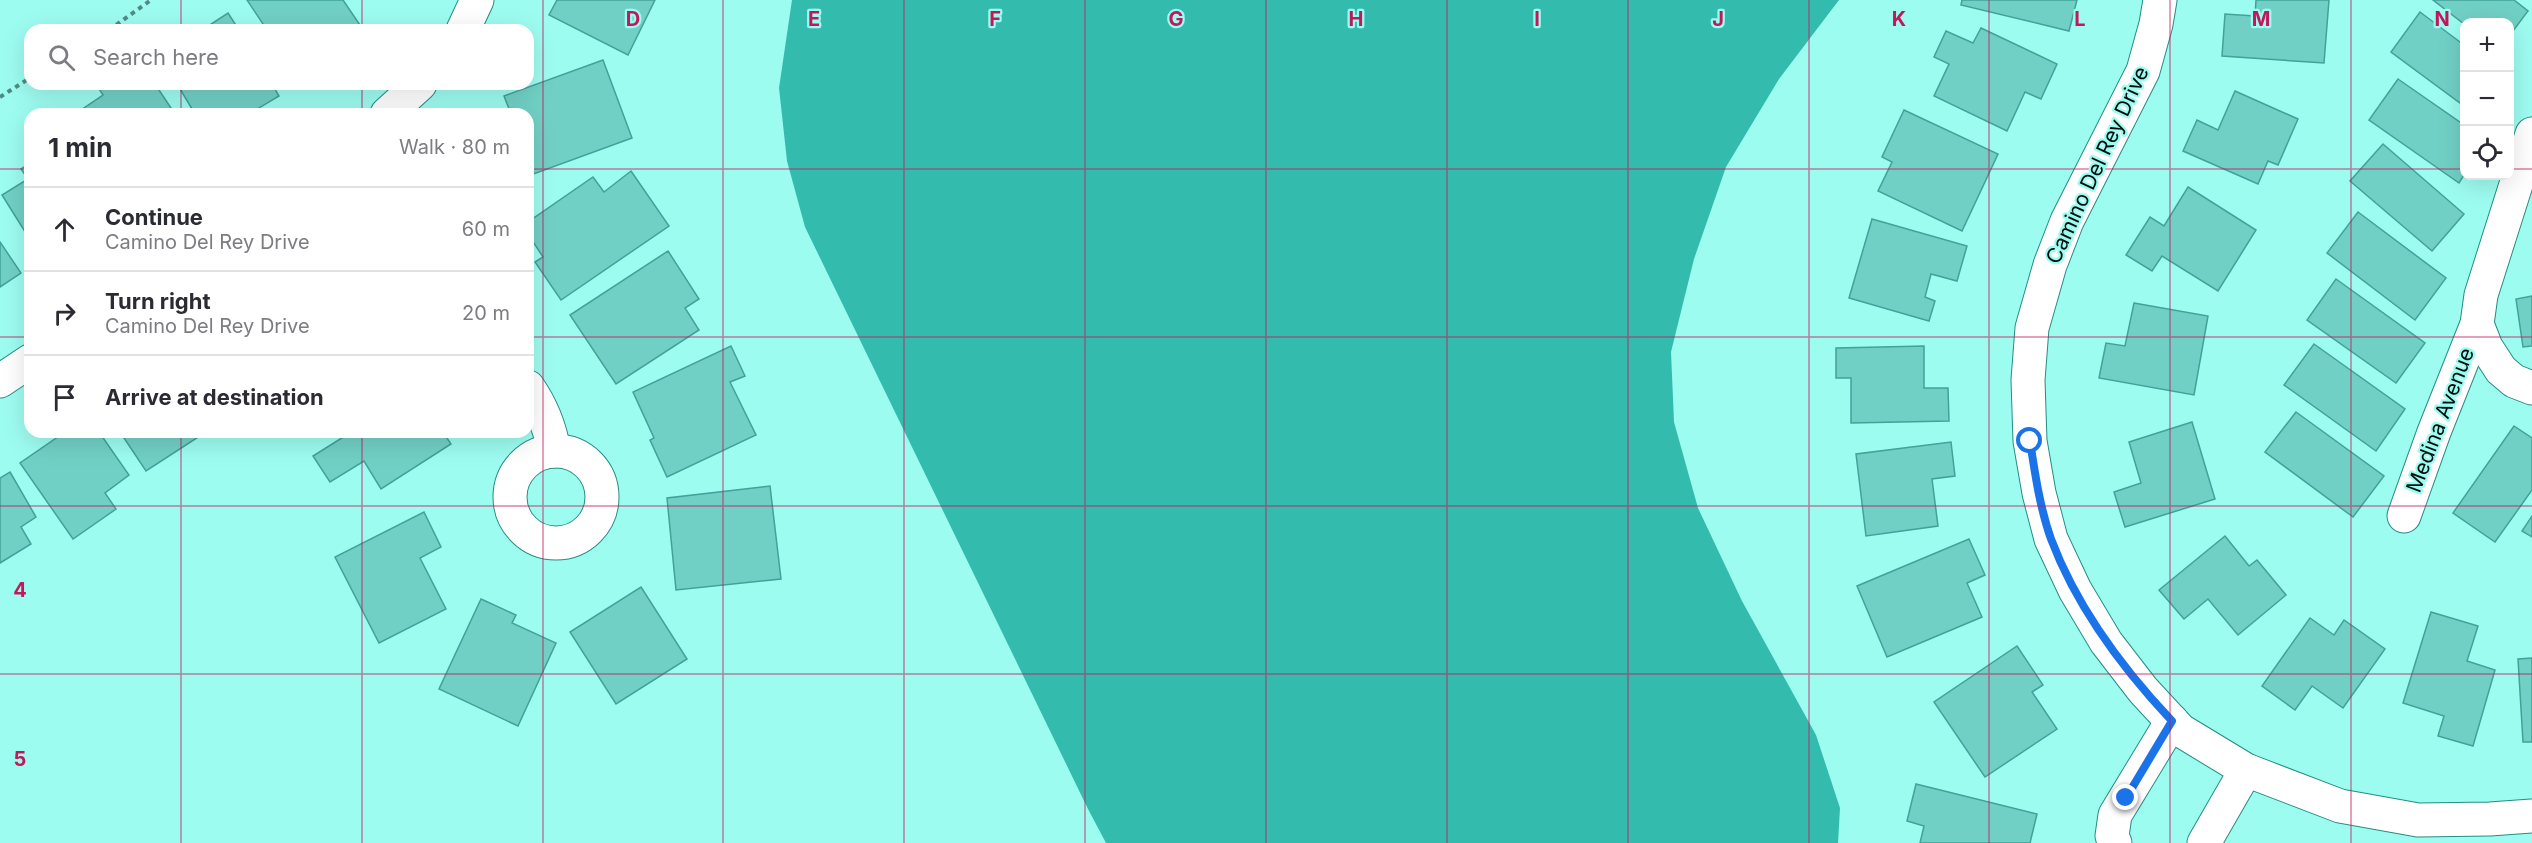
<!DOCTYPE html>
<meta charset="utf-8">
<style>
:root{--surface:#fff;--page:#f2f2f3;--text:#2b2b33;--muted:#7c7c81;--line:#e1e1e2}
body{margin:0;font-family:Inter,sans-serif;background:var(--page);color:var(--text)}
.controls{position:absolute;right:18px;top:18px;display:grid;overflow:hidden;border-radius:12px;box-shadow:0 6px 24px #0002}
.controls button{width:54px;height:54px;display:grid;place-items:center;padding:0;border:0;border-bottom:2px solid var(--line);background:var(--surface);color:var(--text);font:30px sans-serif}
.stop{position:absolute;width:18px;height:18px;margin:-14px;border:4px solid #1a73e8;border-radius:50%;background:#fff}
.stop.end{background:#1a73e8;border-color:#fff;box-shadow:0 2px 6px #0008}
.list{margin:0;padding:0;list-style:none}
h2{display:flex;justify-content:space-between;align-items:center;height:78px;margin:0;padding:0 24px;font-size:26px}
h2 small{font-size:20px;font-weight:400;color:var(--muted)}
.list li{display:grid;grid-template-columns:39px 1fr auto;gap:18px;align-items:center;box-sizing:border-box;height:84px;padding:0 24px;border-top:2px solid var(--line)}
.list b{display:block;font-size:22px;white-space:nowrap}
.list p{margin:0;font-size:20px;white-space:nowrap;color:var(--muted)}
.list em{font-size:20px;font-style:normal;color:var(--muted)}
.icon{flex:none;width:33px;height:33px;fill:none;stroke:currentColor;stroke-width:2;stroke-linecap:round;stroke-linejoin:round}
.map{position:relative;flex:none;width:2532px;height:843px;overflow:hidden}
.search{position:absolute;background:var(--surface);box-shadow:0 6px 24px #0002;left:24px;top:24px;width:510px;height:66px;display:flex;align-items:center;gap:15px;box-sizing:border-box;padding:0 21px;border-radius:18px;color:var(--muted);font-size:22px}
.panel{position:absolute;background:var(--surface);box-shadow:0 6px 24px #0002;left:24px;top:108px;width:510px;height:330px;border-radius:18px}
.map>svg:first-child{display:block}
.water{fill:#33bbae}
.building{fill:#71d0c5;stroke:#40a298;stroke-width:1.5}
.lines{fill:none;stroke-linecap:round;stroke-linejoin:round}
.minor-casing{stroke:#258d83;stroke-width:35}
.path{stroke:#528a83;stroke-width:4;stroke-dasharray:4.5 4.5;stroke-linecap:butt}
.minor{stroke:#fff;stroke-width:33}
.route{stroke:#1a73e8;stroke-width:8}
.grid{fill:none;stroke:#c2185b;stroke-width:1.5;stroke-opacity:0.55}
.labels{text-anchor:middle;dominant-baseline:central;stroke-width:4.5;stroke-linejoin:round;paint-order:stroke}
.street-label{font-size:21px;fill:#000f0d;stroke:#9dfcf0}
.grid-label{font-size:20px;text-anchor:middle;font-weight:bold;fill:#c2185b;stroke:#9dfcf0;stroke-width:4.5;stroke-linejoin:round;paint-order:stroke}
</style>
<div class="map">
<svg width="2532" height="843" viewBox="0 0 2532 843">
<rect width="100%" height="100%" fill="#9dfcf0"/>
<path class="water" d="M 792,0 L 1839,0 L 1779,79 L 1726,167 L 1694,259 L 1671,352 L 1674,422 L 1698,508 L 1742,601 L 1816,735 L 1840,808 L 1838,843 L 1106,843 L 1088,809 L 805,227 L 787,161 L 779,88 Z"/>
<g class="building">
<path d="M 247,0 L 343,0 L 362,28 L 267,30 Z"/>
<path d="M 557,0 L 655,0 L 628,55 L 549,15 Z"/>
<path d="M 1962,0 L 2077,0 L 2069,31 L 1961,5 Z"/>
<path d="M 2256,0 L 2329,0 L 2324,63 L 2222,56 L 2225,14 L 2255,16 Z"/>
<path d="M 2433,0 L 2514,0 L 2528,11 L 2510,35 L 2510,22 L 2464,24 Z"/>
<path d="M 2420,12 L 2464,45 L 2464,106 L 2391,52 Z"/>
<path d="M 228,13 L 239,30 L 202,30 Z"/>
<path d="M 1981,28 L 2057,64 L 2041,99 L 2025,92 L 2007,131 L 1934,96 L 1949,64 L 1934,57 L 1946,31 L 1973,43 Z"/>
<path d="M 603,60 L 632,138 L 528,176 L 528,114 L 511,114 L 504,96 Z"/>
<path d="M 2398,79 L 2464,125 L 2464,175 L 2459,183 L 2369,120 Z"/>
<path d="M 96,84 L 155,84 L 175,114 L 75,114 L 103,95 Z"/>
<path d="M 177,84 L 272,84 L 279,96 L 249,114 L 195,114 Z"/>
<path d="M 2235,91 L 2298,119 L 2278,165 L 2268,161 L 2258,184 L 2183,151 L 2197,120 L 2218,130 Z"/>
<path d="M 1904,110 L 1998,154 L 1962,231 L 1878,191 L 1892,162 L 1882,157 Z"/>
<path d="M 2383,144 L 2464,214 L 2432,251 L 2350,181 Z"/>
<path d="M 30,163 L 30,233 L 27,235 L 2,195 L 28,179 L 21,169 Z"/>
<path d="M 631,171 L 669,226 L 561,300 L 535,262 L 543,257 L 528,234 L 528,222 L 593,177 L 604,192 Z"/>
<path d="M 2188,187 L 2256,230 L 2218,291 L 2162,256 L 2152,271 L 2126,255 L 2150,217 L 2164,226 Z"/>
<path d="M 2358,212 L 2446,278 L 2415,320 L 2327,253 Z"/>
<path d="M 1872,219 L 1967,246 L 1957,281 L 1931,274 L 1925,297 L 1935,301 L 1929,321 L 1849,298 Z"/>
<path d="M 0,242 L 21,273 L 0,287 Z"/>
<path d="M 668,251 L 699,299 L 685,308 L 699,330 L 616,384 L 570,315 Z"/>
<path d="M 2336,279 L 2425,343 L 2396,383 L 2307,320 Z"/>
<path d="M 2532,296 L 2532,346 L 2523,347 L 2516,299 Z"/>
<path d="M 2134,303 L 2208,316 L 2194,395 L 2099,378 L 2106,343 L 2125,346 Z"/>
<path d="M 2314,344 L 2405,409 L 2376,451 L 2284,385 Z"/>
<path d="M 731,346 L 745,376 L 730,382 L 756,435 L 667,477 L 650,440 L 654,438 L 633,392 Z"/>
<path d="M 1924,346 L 1924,388 L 1948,388 L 1949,421 L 1851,423 L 1851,378 L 1836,378 L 1836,348 Z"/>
<path d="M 2296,412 L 2384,476 L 2353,517 L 2265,452 Z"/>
<path d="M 2192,422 L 2215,499 L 2125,527 L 2114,492 L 2141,483 L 2129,442 Z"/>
<path d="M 2514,426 L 2532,438 L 2532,490 L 2495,542 L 2453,513 Z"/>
<path d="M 65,432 L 99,432 L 129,475 L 105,493 L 116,509 L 73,539 L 20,463 Z"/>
<path d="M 120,432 L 206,432 L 146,471 Z"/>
<path d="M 342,432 L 443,432 L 451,444 L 381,489 L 364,461 L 330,482 L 313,456 L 345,436 Z"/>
<path d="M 1951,442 L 1955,476 L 1932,479 L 1938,526 L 1866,536 L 1856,454 Z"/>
<path d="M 10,472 L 36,517 L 21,527 L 31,544 L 0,563 L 0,478 Z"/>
<path d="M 770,486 L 781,579 L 676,590 L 667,498 Z"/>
<path d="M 424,512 L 441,547 L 420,558 L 446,609 L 379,643 L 335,557 Z"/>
<path d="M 2532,516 L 2532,537 L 2522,531 Z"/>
<path d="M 2225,536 L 2249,566 L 2257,560 L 2286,595 L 2238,635 L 2208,599 L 2184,619 L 2159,590 Z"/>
<path d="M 1969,539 L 1985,575 L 1967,583 L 1982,617 L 1887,657 L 1857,586 Z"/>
<path d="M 641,587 L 687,659 L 616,704 L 570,632 Z"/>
<path d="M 481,599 L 516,615 L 512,623 L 556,643 L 518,726 L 439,689 Z"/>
<path d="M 2431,612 L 2478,626 L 2467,661 L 2495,670 L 2473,746 L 2438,736 L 2444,716 L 2403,703 Z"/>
<path d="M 2310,618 L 2334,635 L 2344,620 L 2385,649 L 2343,708 L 2312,686 L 2295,710 L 2262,686 Z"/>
<path d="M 2017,646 L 2043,685 L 2032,692 L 2057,729 L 1985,777 L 1934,702 Z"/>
<path d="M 2532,658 L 2532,742 L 2523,742 L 2518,659 Z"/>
<path d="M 1916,784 L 2037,814 L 2030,843 L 1920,843 L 1924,826 L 1907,821 Z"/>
</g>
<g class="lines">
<g class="minor-casing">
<g id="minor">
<path d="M 2160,0 L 2156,24 L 2143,71 L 2067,221 L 2050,265 L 2032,328 L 2028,380 L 2030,441 L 2039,493 L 2051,539 L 2075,590 L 2106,642 L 2143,690 L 2180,730 L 2246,770 L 2340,806 L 2418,820 L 2490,819 L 2532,816"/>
<path d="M 463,30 L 477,0"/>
<path d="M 387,114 L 420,84"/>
<path d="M 2532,134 L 2481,295 L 2477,324 L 2486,347 L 2501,370 L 2514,381 L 2532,388"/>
<path d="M 0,381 L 30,361"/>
<path d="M 528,387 C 542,407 550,427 554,451"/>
<circle cx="556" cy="497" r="46"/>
<path d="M 2404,516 L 2434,432 L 2477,324"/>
<path d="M 2115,843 L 2112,836 L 2115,815 L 2172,721"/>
<path d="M 2204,843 L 2246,770"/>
</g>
</g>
<g class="path">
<path d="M 109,30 L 151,0"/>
<path d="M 0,97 L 30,78"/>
</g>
<use href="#minor" class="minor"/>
</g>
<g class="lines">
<path class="route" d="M 2030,441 C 2035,474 2040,508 2051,539 C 2077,608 2122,668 2172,721 L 2126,798"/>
</g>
<path class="grid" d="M 181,0 L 181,30M 362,0 L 362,30M 543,0 L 543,843M 723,0 L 723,843M 904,0 L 904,843M 1085,0 L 1085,843M 1266,0 L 1266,843M 1447,0 L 1447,843M 1628,0 L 1628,843M 1809,0 L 1809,843M 1989,0 L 1989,843M 2170,0 L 2170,843M 2351,0 L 2351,843M 181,84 L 181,114M 362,84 L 362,114M 0,169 L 30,169M 528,169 L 2464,169M 2510,169 L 2532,169M 0,337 L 30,337M 528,337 L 2532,337M 181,432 L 181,843M 362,432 L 362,843M 0,506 L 2532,506M 0,674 L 2532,674"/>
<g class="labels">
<g class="street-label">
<text transform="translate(2097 165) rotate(-65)">Camino Del Rey Drive</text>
<text transform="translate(2440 420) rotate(-69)">Medina Avenue</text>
</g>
</g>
<g class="grid-label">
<text x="633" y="26">D</text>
<text x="814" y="26">E</text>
<text x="995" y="26">F</text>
<text x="1176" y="26">G</text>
<text x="1356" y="26">H</text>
<text x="1537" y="26">I</text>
<text x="1718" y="26">J</text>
<text x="1899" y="26">K</text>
<text x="2080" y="26">L</text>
<text x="2261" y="26">M</text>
<text x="2442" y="26">N</text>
<text x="20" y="597">4</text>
<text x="20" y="766">5</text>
</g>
</svg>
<div class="controls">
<button>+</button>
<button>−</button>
<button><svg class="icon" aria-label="locate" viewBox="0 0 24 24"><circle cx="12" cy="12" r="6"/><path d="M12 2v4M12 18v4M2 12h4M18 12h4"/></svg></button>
</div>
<div class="stop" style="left:2030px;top:441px"></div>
<div class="stop end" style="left:2126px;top:798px"></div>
<div class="search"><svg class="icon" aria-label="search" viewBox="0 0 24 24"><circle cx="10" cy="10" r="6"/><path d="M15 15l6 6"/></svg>Search here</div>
<section class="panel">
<h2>1 min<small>Walk · 80 m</small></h2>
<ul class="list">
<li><svg class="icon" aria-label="ahead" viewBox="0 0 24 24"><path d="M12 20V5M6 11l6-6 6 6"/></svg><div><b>Continue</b><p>Camino Del Rey Drive</p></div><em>60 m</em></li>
<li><svg class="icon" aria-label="right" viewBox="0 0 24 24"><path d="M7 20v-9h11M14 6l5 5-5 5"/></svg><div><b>Turn right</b><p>Camino Del Rey Drive</p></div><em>20 m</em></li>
<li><svg class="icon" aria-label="arrive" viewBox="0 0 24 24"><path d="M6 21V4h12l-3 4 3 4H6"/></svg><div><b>Arrive at destination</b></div></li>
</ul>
</section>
</div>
